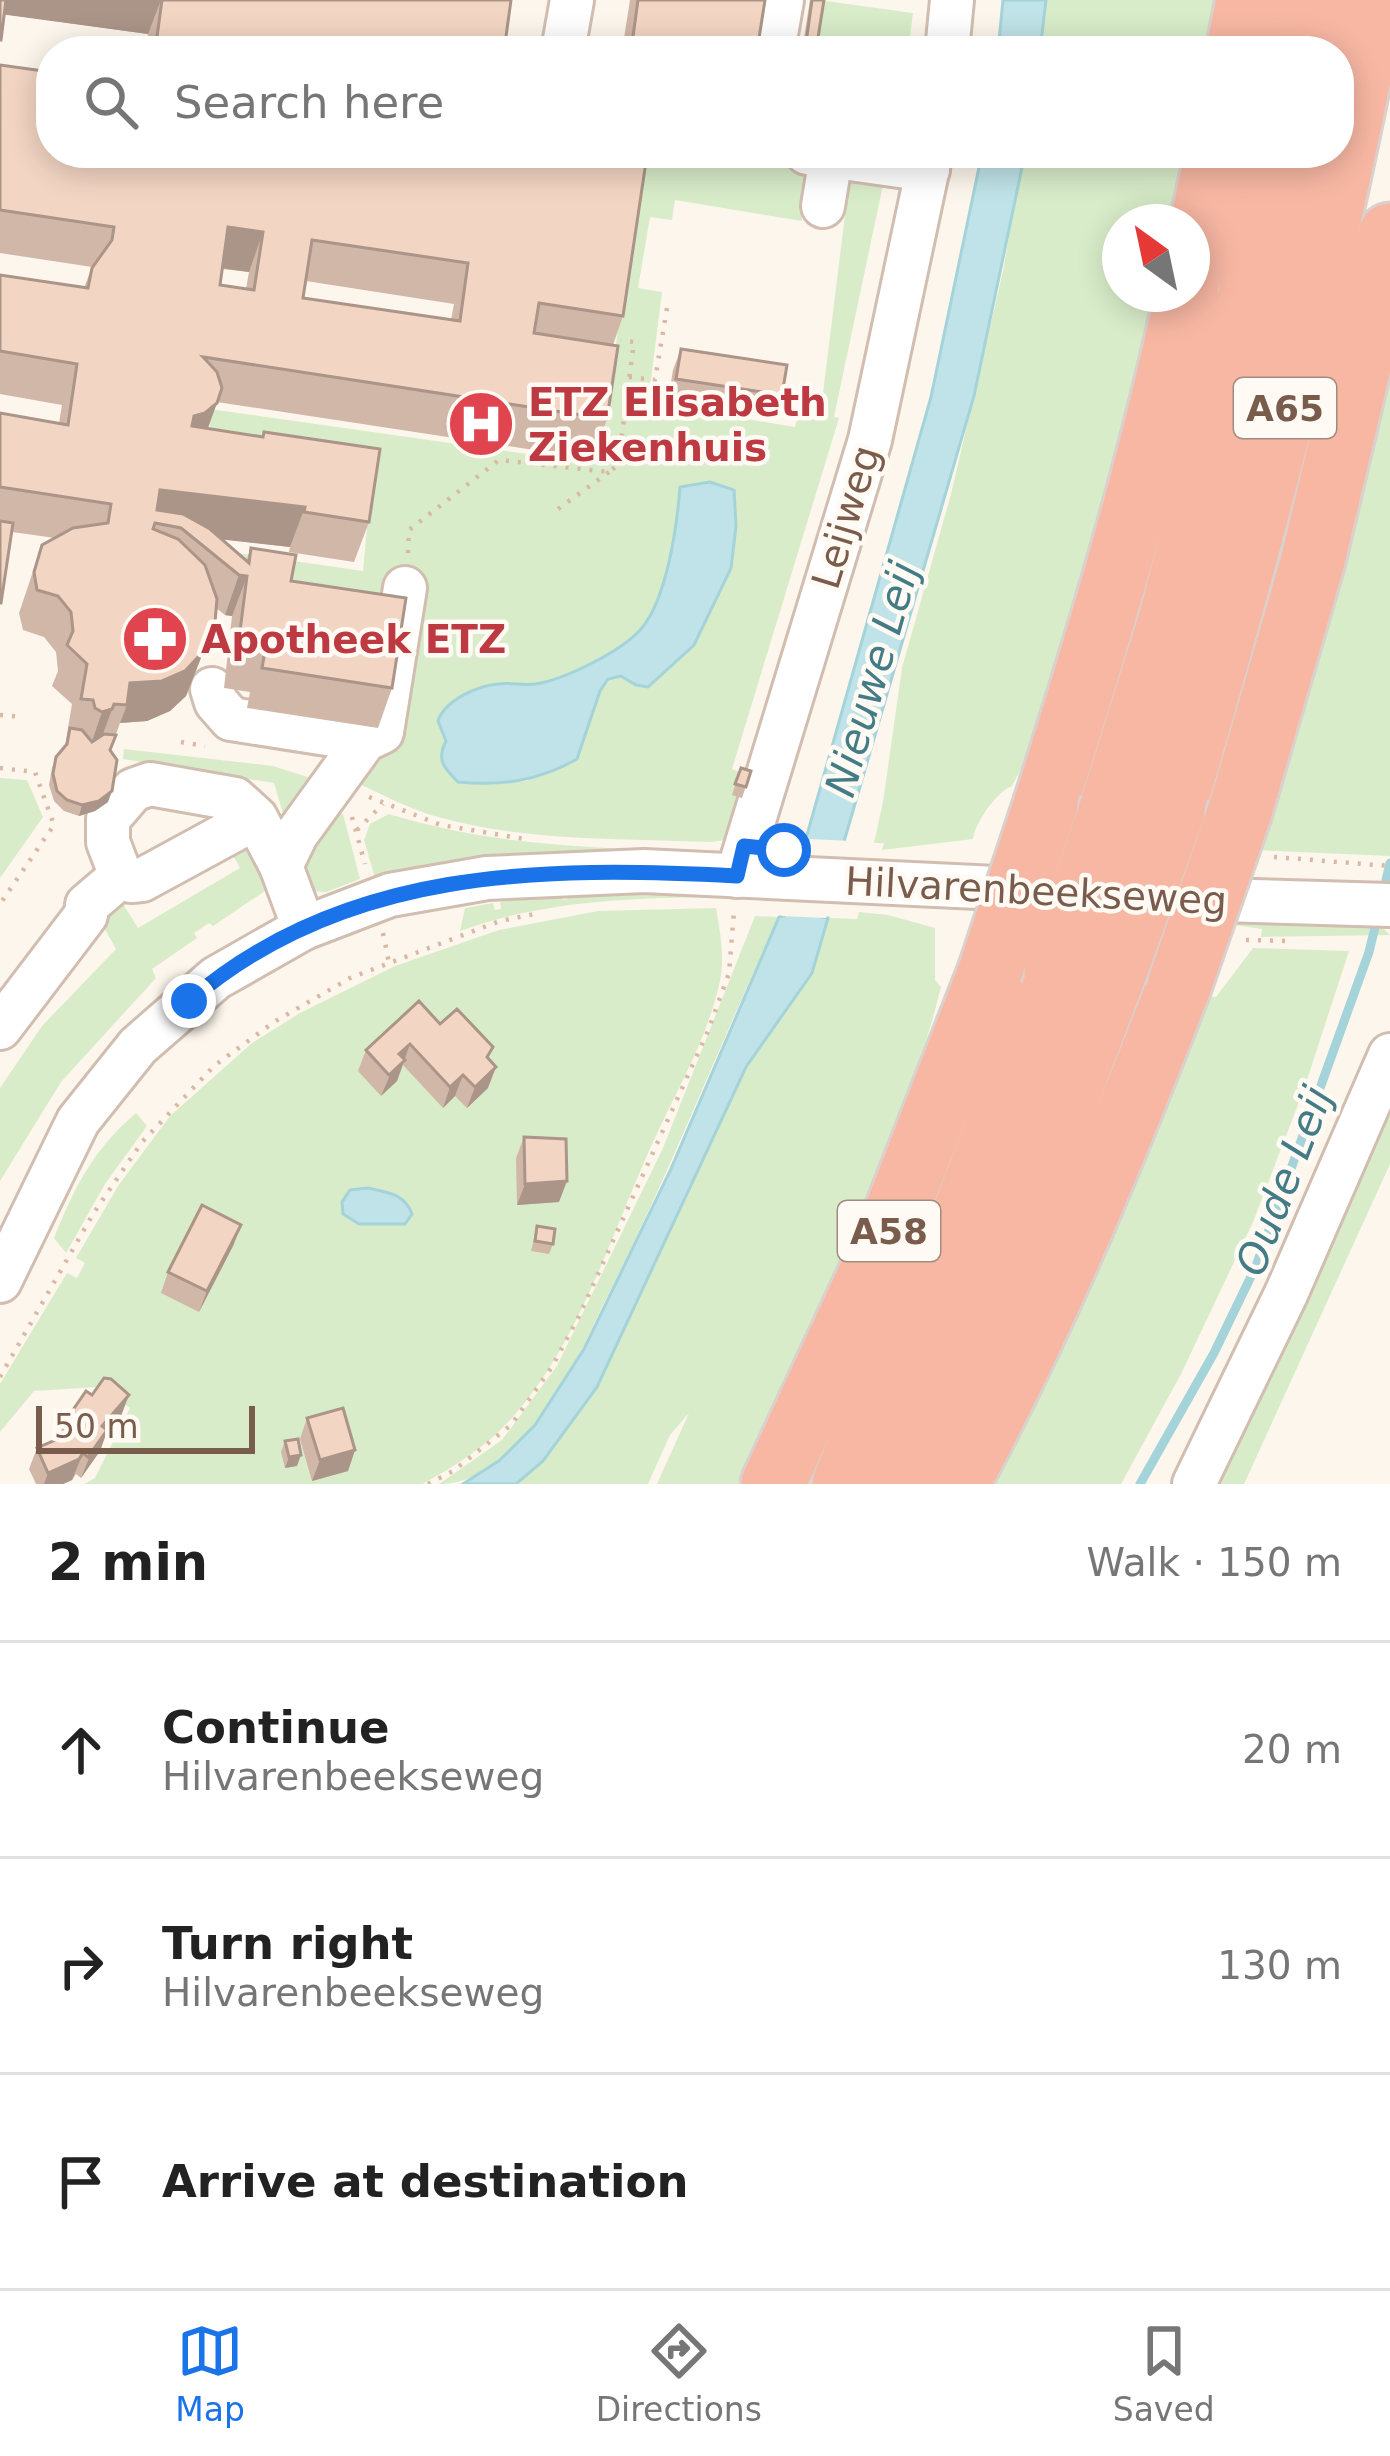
<!DOCTYPE html>
<meta charset="utf-8">
<style>
:root{--surface:#fff;--page:#f2f2f2;--text:#222;--muted:#767676;--line:#e0e0e0;--accent:#1a73e8}
body{margin:0;font-family:"DejaVu Sans",sans-serif;background:var(--page);color:var(--text)}
.compass{position:absolute;left:1102px;top:204px;width:108px;height:108px;border-radius:50%;background:var(--surface);box-shadow:0 6px 30px #0003;rotate:327deg}
.scale{position:absolute;left:36px;bottom:30px;width:219px;box-sizing:border-box;padding-left:12px;border:6px solid #7a5c4d;border-top:0;font-size:33px;line-height:42px;white-space:nowrap;color:#7a5c4d;-webkit-text-stroke:9px #fffaf3;paint-order:stroke}
.stop{position:absolute;width:36px;height:36px;margin:-27px;border:9px solid #1a73e8;border-radius:50%;background:#fff}
.stop.end{background:#1a73e8;border-color:#fff;box-shadow:0 3px 12px #0008}
.list{margin:0;padding:0;list-style:none}
h2{display:flex;justify-content:space-between;align-items:center;height:156px;margin:0;padding:0 48px;font-size:51px}
h2 small{font-size:39px;font-weight:400;color:var(--muted)}
.list li{display:grid;grid-template-columns:78px 1fr auto;gap:36px;align-items:center;box-sizing:border-box;height:216px;padding:0 48px;border-top:3px solid var(--line)}
.list b{display:block;font-size:45px;white-space:nowrap}
.list p{margin:0;font-size:39px;white-space:nowrap;color:var(--muted)}
.list em{font-size:39px;font-style:normal;color:var(--muted)}
.icon{flex:none;width:66px;height:66px;fill:none;stroke:currentColor;stroke-width:2;stroke-linecap:round;stroke-linejoin:round}
.map{position:relative;flex:none;width:1390px;height:1484px;overflow:hidden}
.search{position:absolute;background:var(--surface);box-shadow:0 6px 30px #0003;left:36px;right:36px;top:36px;height:132px;display:flex;align-items:center;gap:30px;box-sizing:border-box;padding:0 42px;border-radius:48px;color:var(--muted);font-size:45px}
.sheet{height:804px;background:var(--surface)}
nav{display:flex;justify-content:space-around;align-items:center;box-sizing:border-box;height:168px;border-top:3px solid var(--line);background:var(--surface);font-size:33px;color:var(--muted)}
nav a{display:grid;justify-items:center;gap:6px}
nav .on{color:var(--accent)}
.map>svg:first-child{display:block}
.green{fill:#d8ecc9;fill-rule:evenodd}
.water{fill:#bfe3e8;stroke:#a5d3da;stroke-width:3}
.pier{fill:#fdf6ec}
.lines{fill:none;stroke-linecap:round;stroke-linejoin:round}
.stream{stroke:#a5d3da;stroke-width:9}
.minor-casing{stroke:#d1beb0;stroke-width:48}
.highway-casing{stroke:#dad1cd;stroke-width:69}
.path{stroke:#d9b8a5;stroke-width:4.5;stroke-dasharray:3 9;stroke-linecap:butt}
.minor{stroke:#fff;stroke-width:42}
.highway{stroke:#f7b7a3;stroke-width:63}
.highway-bridge-casing{stroke:#dad1cd;stroke-width:69;stroke-linecap:butt}
.highway-bridge{stroke:#f7b7a3;stroke-width:63}
.wall{fill:#d1b7a8;fill-rule:evenodd}
.shaded-wall{fill:#aa9588}
.building{fill:#f3d5c3;stroke:#aa9588;stroke-width:3;fill-rule:evenodd}
.route{stroke:#1a73e8;stroke-width:15}
.labels{text-anchor:middle;dominant-baseline:central;stroke-width:9;stroke-linejoin:round;paint-order:stroke}
.shield{fill:#fffaf3;stroke:#a28b7f;stroke-width:3}
.shield-label{font-size:36px;font-weight:bold;fill:#7a5c4d}
.health-label{font-size:39px;font-weight:bold;fill:#be3a42;stroke:#fffaf3;text-anchor:start}
.street-label{font-size:39px;fill:#7a5c4d;stroke:#fffaf3}
.water-label{font-size:42px;font-style:italic;fill:#437c86;stroke:#fffaf3}
</style>
<div class="map">
<svg width="1390" height="1484" viewBox="0 0 1390 1484">
<rect width="100%" height="100%" fill="#fdf6ec"/>
<g class="green">
<path d="M 818,0 L 913,13 L 908,51 L 811,51 Z"/>
<path d="M 1045,0 L 1218,0 L 1208,51 L 1040,51 Z"/>
<path d="M 607,153 L 703,153 L 806,168 L 802,221 L 675,200 L 672,220 L 650,217 L 638,288 L 662,292 L 648,403 L 795,427 L 798,414 L 820,417 L 850,175 L 884,180 L 834,417 L 839,418 L 732,769 L 751,776 L 733,839 L 711,842 C 617,838 516,842 425,813 C 402,805 379,793 357,783 L 369,765 L 388,750 L 234,584 L 154,541 L 363,571 L 371,485 L 213,433 L 202,408 L 599,464 L 637,194 L 603,187 ZM 680,488 L 694,645 L 636,685 L 621,676 L 608,678 L 527,781 L 494,784 L 440,752 L 446,741 L 438,721 C 445,700 477,686 498,684 C 510,682 523,686 535,684 C 564,680 622,651 641,629 C 667,599 677,526 680,488 Z"/>
<path d="M 1023,153 L 1188,153 L 1173,222 L 1120,222 L 1120,294 L 1157,294 L 1107,503 L 1026,760 L 1012,786 C 998,791 976,820 973,839 L 882,850 L 884,843 L 874,843 L 883,802 L 902,668 L 951,494 L 1003,271 Z"/>
<path d="M 1390,384 L 1390,856 L 1253,850 L 1318,650 Z"/>
<path d="M 124,749 L 273,766 L 317,780 L 287,827 L 274,783 L 123,759 Z"/>
<path d="M 0,778 L 27,780 L 43,817 L 0,878 Z"/>
<path d="M 343,814 L 360,879 L 326,892 L 311,891 L 301,857 L 329,816 Z"/>
<path d="M 389,814 C 498,847 591,847 703,852 L 705,859 C 588,854 490,849 375,878 L 364,840 L 370,824 Z"/>
<path d="M 249,840 L 271,887 L 213,926 L 209,923 L 194,933 L 197,938 L 152,969 L 156,978 L 61,1082 L 0,1181 L 0,1088 L 42,1026 L 116,949 L 102,924 L 113,901 L 123,904 L 138,928 L 240,868 L 227,844 Z"/>
<path d="M 626,890 L 627,896 L 633,895 L 633,890 L 716,891 L 715,897 C 628,898 543,901 460,931 L 465,908 L 493,903 L 495,910 L 501,909 L 500,902 L 562,893 L 563,900 L 569,898 L 568,892 Z"/>
<path d="M 716,908 C 720,932 725,956 720,981 C 708,1037 677,1090 653,1142 C 611,1234 580,1342 511,1419 C 486,1447 454,1467 422,1484 L 84,1484 L 95,1478 L 130,1408 L 98,1387 L 34,1391 L 0,1432 L 0,1384 L 67,1273 L 77,1278 L 85,1263 L 76,1258 L 118,1186 L 170,1116 L 252,1043 L 300,1013 L 395,966 L 499,930 L 598,911 Z"/>
<path d="M 859,912 L 888,915 L 935,928 L 935,980 L 941,987 C 923,1062 893,1134 863,1205 C 824,1299 782,1392 738,1484 L 657,1484 L 689,1413 L 670,1435 L 648,1484 L 516,1484 L 543,1461 L 597,1387 L 746,1067 L 812,973 L 828,918 L 857,919 Z"/>
<path d="M 1235,912 L 1372,918 L 1390,935 L 1261,937 L 1262,929 L 1234,925 Z"/>
<path d="M 755,916 L 779,917 C 720,1042 671,1171 608,1295 C 586,1338 569,1386 537,1424 C 511,1454 479,1484 439,1484 L 502,1440 L 557,1366 L 663,1148 Z"/>
<path d="M 1253,948 L 1349,951 L 1304,1089 L 1253,1222 L 1181,1374 L 1121,1484 L 991,1484 L 1206,996 L 1216,997 Z"/>
<path d="M 1390,1093 L 1390,1164 L 1244,1484 L 1212,1484 Z"/>
<path d="M 136,1113 L 147,1126 L 105,1184 L 66,1253 L 54,1238 C 75,1186 93,1150 136,1113 Z"/>
</g>
<g class="water">
<path d="M 1003,0 L 1046,0 L 1040,51 L 998,51 Z"/>
<path d="M 982,153 L 1025,153 L 974,396 L 822,917 L 828,918 L 812,973 L 746,1067 L 597,1387 L 543,1461 L 516,1484 L 463,1484 L 500,1460 L 535,1425 L 584,1349 L 670,1171 L 779,917 L 784,916 L 931,397 Z"/>
<path d="M 710,482 L 734,490 L 736,526 L 731,568 L 694,645 L 648,687 L 636,685 L 621,676 L 608,679 L 600,691 L 577,759 C 538,781 503,786 458,782 C 444,768 436,760 446,741 L 438,721 C 445,700 477,686 498,684 C 510,682 523,686 535,684 C 564,680 622,651 641,629 C 667,599 677,526 680,487 Z"/>
<path d="M 368,1188 C 387,1192 405,1194 412,1214 L 405,1224 L 359,1224 L 343,1214 L 342,1202 L 350,1190 Z"/>
</g>
<path class="pier" d="M 810,839 L 850,841 L 833,901 L 826,918 L 781,916 Z"/>
<g class="lines">
<g class="stream">
<path d="M 1383,893 L 1390,863"/>
<path d="M 1140,1484 L 1214,1353 L 1256,1266 L 1369,952 L 1378,915"/>
</g>
<g class="minor-casing">
<g id="minor">
<path d="M 563,51 L 572,0"/>
<path d="M 773,51 L 782,0"/>
<path d="M 947,51 L 952,0"/>
<path d="M 807,153 L 928,170"/>
<path d="M 823,206 L 831,157"/>
<path d="M 212,689 L 216,702 L 231,719 L 365,740"/>
<path d="M 256,818 L 142,880 L 131,881 L 121,876 L 108,842 L 108,819 L 133,790 L 150,784 L 235,799 L 256,818 L 281,866 L 304,928"/>
<path d="M 281,866 L 296,835 L 365,740 L 382,732 L 405,588"/>
<path d="M 737,876 L 870,440 L 931,153"/>
<path d="M 1186,899 L 1390,905"/>
<path d="M 0,1028 L 86,915 L 87,905 L 121,876"/>
<path d="M 0,1281 L 78,1121 L 138,1046 L 216,978 L 304,928 L 390,895 L 487,878 L 644,871 L 1040,890"/>
<path d="M 1194,1484 L 1286,1294 L 1390,1055"/>
</g>
</g>
<g class="highway-casing">
<g id="highway">
<path d="M 1238,51 L 1248,0"/>
<path d="M 1302,51 L 1311,0"/>
<path d="M 1192,271 L 1217,153"/>
<path d="M 1046,803 C 1100,634 1150,467 1187,294"/>
<path d="M 1112,806 L 1170,621 L 1230,389 L 1281,153"/>
<path d="M 1173,811 C 1252,544 1323,274 1374,0"/>
<path d="M 1240,811 L 1313,560 L 1390,235"/>
<path d="M 773,1484 L 882,1249 L 990,972"/>
<path d="M 844,1484 L 887,1380 L 963,1217 L 1056,972"/>
<path d="M 907,1484 L 1000,1274 L 1114,974"/>
<path d="M 957,1484 C 1045,1322 1114,1154 1180,983"/>
</g>
</g>
<g class="path">
<path d="M 629,377 L 655,380 L 667,308 L 675,309"/>
<path d="M 558,509 L 609,472"/>
<path d="M 408,553 L 409,530 L 499,460 L 609,472 L 618,465 L 634,342 L 621,340"/>
<path d="M 0,715 L 22,717"/>
<path d="M 181,742 L 205,746"/>
<path d="M 0,768 L 35,772 L 54,825 L 0,904"/>
<path d="M 369,797 L 441,825 L 525,839"/>
<path d="M 352,817 L 365,864"/>
<path d="M 357,830 L 383,804"/>
<path d="M 1274,857 L 1390,866"/>
<path d="M 383,933 L 389,963"/>
<path d="M 1246,940 L 1288,941"/>
<path d="M 0,1377 L 93,1214 L 142,1142 L 214,1066 L 274,1022 L 350,978 L 500,921 L 535,914"/>
<path d="M 428,1484 L 453,1471 L 511,1425 L 552,1367 L 579,1316 L 708,1031 L 729,973 L 734,911"/>
</g>
<use href="#minor" class="minor"/>
<use href="#highway" class="highway"/>
<g class="highway-bridge-casing">
<g id="highway-bridge">
<path d="M 990,972 L 1046,803"/>
<path d="M 1056,972 L 1112,806"/>
<path d="M 1114,974 L 1173,811"/>
<path d="M 1180,983 L 1240,811"/>
</g>
</g>
<use href="#highway-bridge" class="highway-bridge"/>
</g>
<g class="wall">
<path d="M 0,0 L 511,0 L 504,51 L 146,51 L 148,34 L 4,14 L 0,42 Z"/>
<path d="M 630,0 L 765,0 L 757,51 L 622,51 Z"/>
<path d="M 810,0 L 824,0 L 814,51 L 802,51 Z"/>
<path d="M 0,65 L 51,153 L 610,159 L 612,153 L 623,316 L 613,345 L 607,419 L 593,459 L 217,402 L 208,428 L 262,437 L 264,432 L 369,522 L 354,562 L 289,552 L 290,547 L 222,539 L 246,561 L 251,548 L 291,581 L 392,688 L 378,728 L 247,708 L 250,692 L 224,688 L 232,616 L 225,615 L 216,608 L 215,622 L 186,696 L 170,711 L 147,721 L 120,723 L 110,751 L 108,802 L 95,811 L 79,816 L 64,811 L 54,801 L 49,785 L 52,768 L 56,757 L 65,746 L 72,704 L 52,686 L 58,671 L 56,652 L 44,637 L 23,630 L 19,613 L 42,545 L 55,538 L 12,532 L 0,605 L 0,413 L 59,423 L 62,405 L 0,394 L 0,275 L 84,288 L 92,267 L 0,253 ZM 222,269 L 249,272 L 246,289 L 220,285 ZM 306,281 L 454,304 L 451,320 L 303,298 Z"/>
<path d="M 681,349 L 782,395 L 775,416 L 668,400 L 673,370 Z"/>
<path d="M 741,768 L 751,771 L 742,798 L 732,795 Z"/>
<path d="M 440,1024 L 489,1059 L 488,1088 L 467,1108 L 455,1096 L 443,1108 L 403,1065 L 397,1081 L 381,1096 L 358,1071 L 366,1050 Z"/>
<path d="M 524,1137 L 559,1202 L 517,1205 L 516,1158 Z"/>
<path d="M 241,1225 L 233,1246 L 199,1312 L 161,1293 L 168,1272 Z"/>
<path d="M 537,1226 L 553,1244 L 549,1254 L 531,1251 Z"/>
<path d="M 121,1416 L 106,1434 L 100,1451 L 81,1478 L 76,1474 L 72,1480 L 63,1484 L 36,1484 L 29,1469 L 37,1448 L 58,1439 L 64,1423 Z"/>
<path d="M 307,1418 L 355,1450 L 348,1471 L 312,1481 L 300,1439 Z"/>
<path d="M 285,1441 L 297,1466 L 285,1468 L 281,1452 Z"/>
</g>
<g class="shaded-wall">
<path d="M 0,0 L 161,0 L 148,34 L 0,14 Z"/>
<path d="M 806,43 L 817,44 L 814,51 L 803,51 Z"/>
<path d="M 228,227 L 263,232 L 249,272 L 214,267 Z"/>
<path d="M 217,403 L 202,444 L 190,454 L 194,416 Z"/>
<path d="M 160,490 L 305,507 L 290,547 L 191,536 L 181,528 L 155,523 Z"/>
<path d="M 239,575 L 247,576 L 232,616 L 225,615 Z"/>
<path d="M 215,622 L 186,696 L 170,711 L 147,721 L 120,723 L 127,705 L 130,683 Z"/>
<path d="M 114,704 L 97,750 L 88,753 L 102,712 Z"/>
<path d="M 112,791 L 108,802 L 95,811 L 79,816 L 82,805 Z"/>
<path d="M 410,1044 L 397,1081 L 381,1096 L 399,1054 Z"/>
<path d="M 496,1067 L 488,1088 L 467,1108 L 475,1087 Z"/>
<path d="M 463,1075 L 455,1096 L 443,1108 L 450,1087 Z"/>
<path d="M 567,1181 L 559,1202 L 517,1205 L 525,1184 Z"/>
<path d="M 241,1225 L 233,1246 L 199,1312 L 207,1291 Z"/>
<path d="M 129,1395 L 121,1416 L 106,1434 L 100,1451 L 81,1478 L 102,1426 Z"/>
<path d="M 355,1450 L 348,1471 L 312,1481 L 320,1460 Z"/>
<path d="M 83,1453 L 72,1480 L 63,1484 L 44,1484 L 48,1473 Z"/>
<path d="M 301,1455 L 297,1466 L 285,1468 L 289,1457 Z"/>
</g>
<g class="building">
<path d="M 0,0 L 6,0 L 1,40 L 0,40 Z"/>
<path d="M 162,0 L 511,0 L 504,51 L 326,51 L 245,39 L 243,51 L 155,51 Z"/>
<path d="M 638,0 L 765,0 L 757,51 L 631,51 Z"/>
<path d="M 812,0 L 824,0 L 817,44 L 806,43 Z"/>
<path d="M 0,65 L 51,72 L 51,153 L 568,153 L 612,159 L 613,153 L 647,155 L 623,316 L 539,303 L 534,333 L 618,346 L 607,419 L 203,357 L 217,372 L 222,388 L 217,403 L 205,413 L 194,416 L 192,426 L 263,437 L 264,432 L 380,449 L 369,522 L 304,512 L 305,507 L 160,490 L 157,510 L 183,514 L 210,529 L 249,563 L 251,548 L 296,555 L 291,581 L 406,598 L 392,688 L 262,668 L 265,651 L 238,647 L 247,576 L 239,575 L 181,528 L 155,523 L 153,529 L 178,539 L 205,565 L 217,599 L 215,622 L 200,655 L 185,671 L 162,681 L 130,683 L 127,705 L 114,704 L 112,709 L 102,712 L 95,708 L 93,700 L 81,699 L 87,664 L 67,645 L 73,631 L 71,612 L 58,596 L 37,590 L 34,572 L 42,545 L 73,528 L 108,523 L 111,504 L 0,487 L 0,413 L 68,425 L 77,364 L 0,351 L 0,275 L 88,288 L 92,268 L 112,240 L 114,227 L 0,210 ZM 228,227 L 263,232 L 254,290 L 220,285 ZM 312,240 L 468,263 L 460,321 L 303,298 Z"/>
<path d="M 681,349 L 787,365 L 782,395 L 676,379 Z"/>
<path d="M 0,521 L 13,523 L 1,603 L 0,603 Z"/>
<path d="M 70,728 L 82,730 L 92,742 L 104,734 L 116,735 L 110,750 L 117,760 L 112,791 L 99,801 L 82,805 L 67,800 L 57,791 L 53,774 L 56,757 L 67,744 Z"/>
<path d="M 741,768 L 751,771 L 746,787 L 735,784 Z"/>
<path d="M 419,1001 L 440,1024 L 457,1009 L 493,1047 L 487,1057 L 496,1067 L 475,1087 L 463,1075 L 450,1087 L 410,1044 L 399,1054 L 405,1060 L 389,1075 L 366,1050 Z"/>
<path d="M 524,1137 L 566,1139 L 567,1181 L 525,1184 Z"/>
<path d="M 202,1205 L 241,1225 L 207,1291 L 168,1272 Z"/>
<path d="M 537,1226 L 555,1229 L 553,1244 L 535,1241 Z"/>
<path d="M 104,1378 L 111,1379 L 129,1395 L 102,1426 L 107,1430 L 88,1457 L 83,1453 L 79,1459 L 48,1473 L 37,1448 L 62,1437 L 69,1427 L 64,1423 L 86,1391 L 92,1395 Z"/>
<path d="M 343,1408 L 355,1450 L 320,1460 L 307,1418 Z"/>
<path d="M 298,1439 L 301,1455 L 289,1457 L 285,1441 Z"/>
</g>
<g class="lines">
<path class="route" d="M 189,1001 C 344,867 544,866 737,876 L 744,846 L 784,850"/>
</g>
<defs>
<g id="hospital-disc" transform="scale(3.45)"><circle r="9.5" fill="#e0444e" stroke="#fffaf3"/><path d="M-5-5h3v3.5h4V-5h3V5h-3V1.5h-4V5h-3Z" fill="#fff"/></g>
<g id="pharmacy-disc" transform="scale(3.45)"><circle r="9.5" fill="#e0444e" stroke="#fffaf3"/><path d="M-2-6h4v4h4v4h-4v4h-4v-4h-4v-4h4Z" fill="#fff"/></g>
</defs>
<g fill-rule="evenodd">
<use href="#hospital-disc" x="481" y="424"/>
<use href="#pharmacy-disc" x="155" y="639"/>
</g>
<g class="labels">
<g class="shield">
<rect x="1234" y="378" width="102" height="60" rx="9"/>
<rect x="838" y="1201" width="102" height="60" rx="9"/>
</g>
<g class="shield-label">
<text x="1285" y="408">A65</text>
<text x="889" y="1231">A58</text>
</g>
<g class="health-label">
<text x="528" y="402">ETZ Elisabeth<tspan x="528" dy="45">Ziekenhuis</tspan></text>
<text x="201" y="639">Apotheek ETZ</text>
</g>
<g class="street-label">
<text transform="translate(846 517) rotate(-73)">Leijweg</text>
<text transform="translate(1036 891) rotate(3)">Hilvarenbeekseweg</text>
</g>
<g class="water-label">
<text transform="translate(872 679) rotate(-74)">Nieuwe Leij</text>
<text transform="translate(1284 1181) rotate(-69)">Oude Leij</text>
</g>
</g>
</svg>
<svg class="compass" viewBox="-18 -18 36 36"><path d="M0-13l5 13h-10z" fill="#e53935"/><path d="M0 13l5-13h-10z" fill="#767676"/></svg>
<div class="scale">50 m</div>
<div class="stop" style="left:784px;top:850px"></div>
<div class="stop end" style="left:189px;top:1001px"></div>
<div class="search"><svg class="icon" aria-label="search" viewBox="0 0 24 24"><circle cx="10" cy="10" r="6"/><path d="M15 15l6 6"/></svg>Search here</div>
</div>
<section class="sheet">
<h2>2 min<small>Walk · 150 m</small></h2>
<ul class="list">
<li><svg class="icon" aria-label="ahead" viewBox="0 0 24 24"><path d="M12 20V5M6 11l6-6 6 6"/></svg><div><b>Continue</b><p>Hilvarenbeekseweg</p></div><em>20 m</em></li>
<li><svg class="icon" aria-label="right" viewBox="0 0 24 24"><path d="M7 20v-9h11M14 6l5 5-5 5"/></svg><div><b>Turn right</b><p>Hilvarenbeekseweg</p></div><em>130 m</em></li>
<li><svg class="icon" aria-label="arrive" viewBox="0 0 24 24"><path d="M6 21V4h12l-3 4 3 4H6"/></svg><div><b>Arrive at destination</b></div></li>
</ul>
</section>
<nav>
<a class="on"><svg class="icon" aria-label="map" viewBox="0 0 24 24"><path d="M3 6l6-2 6 2 6-2v14l-6 2-6-2-6 2zM9 4v14M15 6v14"/></svg>Map</a>
<a><svg class="icon" aria-label="directions" viewBox="0 0 24 24"><path d="M12 3l9 9-9 9-9-9zM9 14v-3h6M13 9l2 2-2 2"/></svg>Directions</a>
<a><svg class="icon" aria-label="saved" viewBox="0 0 24 24"><path d="M7 4h10v16l-5-4-5 4z"/></svg>Saved</a>
</nav>
